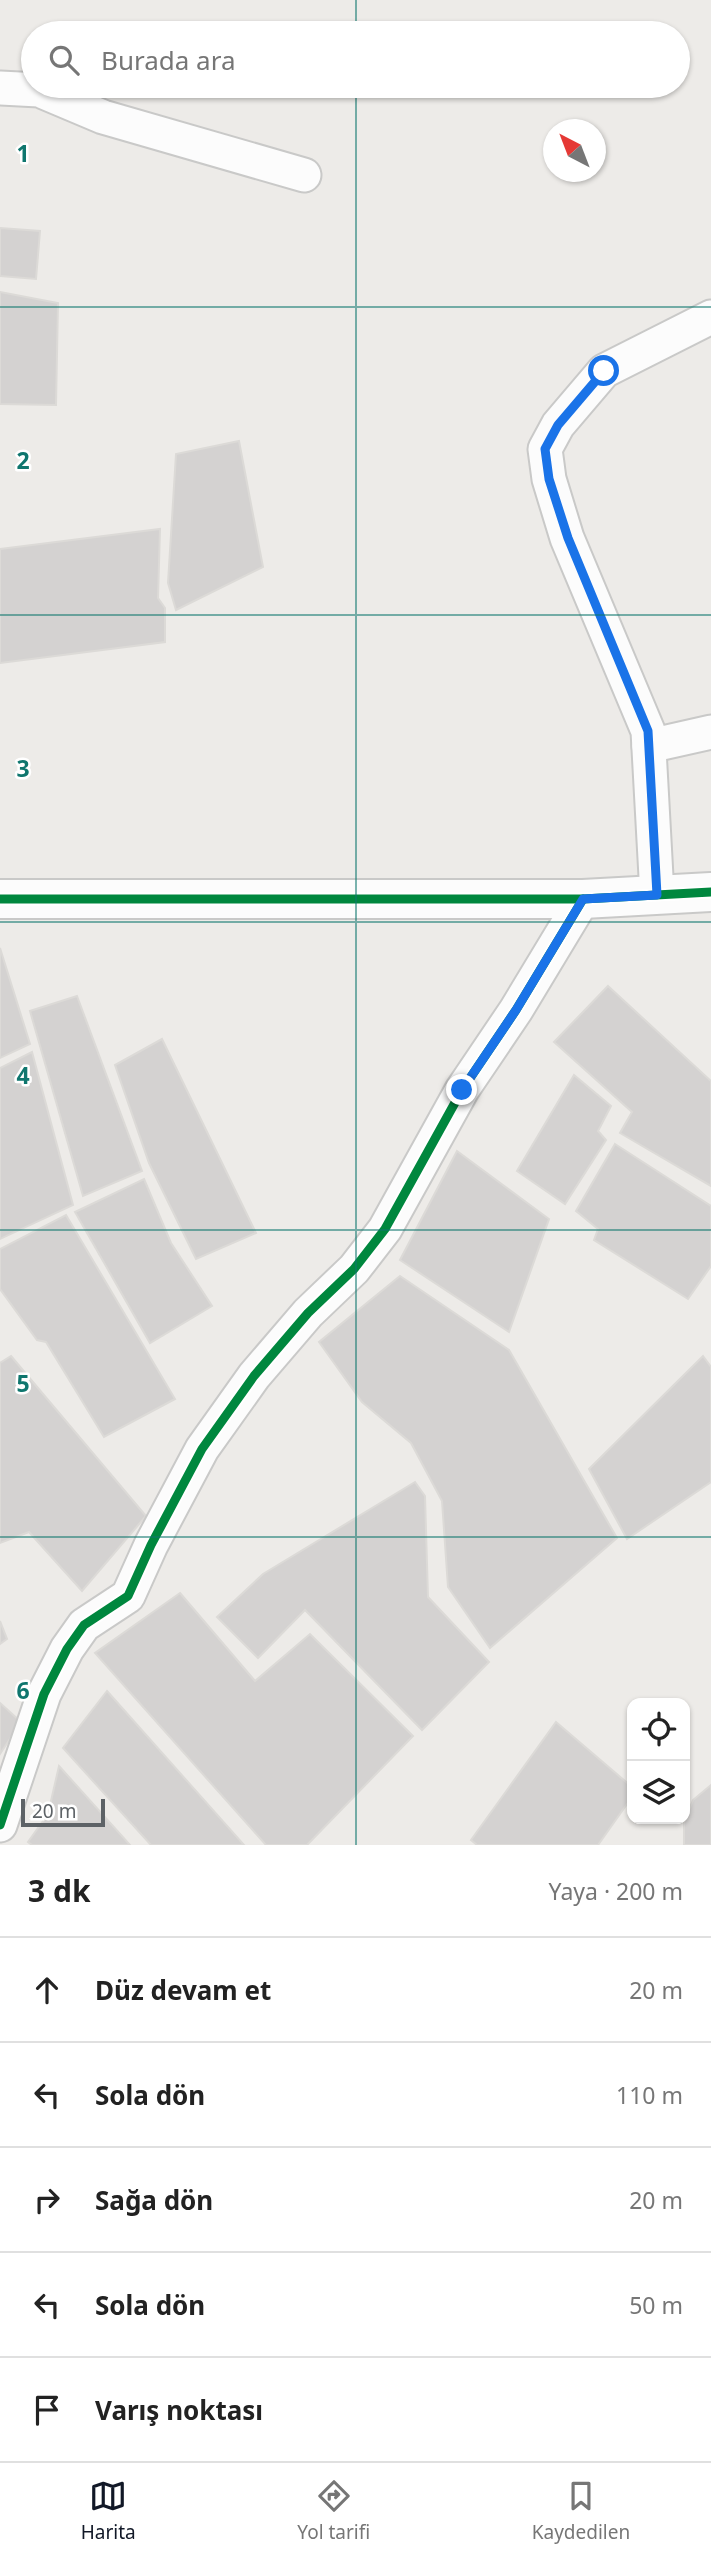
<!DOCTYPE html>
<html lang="tr">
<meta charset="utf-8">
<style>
:root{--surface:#fff;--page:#f2f2f2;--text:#222;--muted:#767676;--line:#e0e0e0;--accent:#111827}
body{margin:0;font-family:"Noto Sans",sans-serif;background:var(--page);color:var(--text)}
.controls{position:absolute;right:21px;bottom:21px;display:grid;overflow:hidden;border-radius:14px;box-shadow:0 2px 5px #0004}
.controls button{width:63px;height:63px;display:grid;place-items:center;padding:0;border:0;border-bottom:2px solid var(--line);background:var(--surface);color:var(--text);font:35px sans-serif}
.compass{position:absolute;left:543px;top:119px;width:63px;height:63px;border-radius:50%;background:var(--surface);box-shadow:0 2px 5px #0004;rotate:318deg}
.scale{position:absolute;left:21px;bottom:18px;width:84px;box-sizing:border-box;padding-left:7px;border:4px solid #5d6266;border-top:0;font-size:19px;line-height:24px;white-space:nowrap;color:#5d6266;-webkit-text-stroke:5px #fff;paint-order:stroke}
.stop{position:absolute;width:21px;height:21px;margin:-16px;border:5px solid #1a73e8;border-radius:50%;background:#fff}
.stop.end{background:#1a73e8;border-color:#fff;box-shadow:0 2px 7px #0008}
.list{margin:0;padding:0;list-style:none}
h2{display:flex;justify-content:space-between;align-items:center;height:91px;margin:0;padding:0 28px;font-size:30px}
h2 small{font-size:23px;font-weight:400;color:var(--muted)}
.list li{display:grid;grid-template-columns:46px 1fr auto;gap:21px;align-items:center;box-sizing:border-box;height:105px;padding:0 28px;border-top:2px solid var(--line)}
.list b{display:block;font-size:26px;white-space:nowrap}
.list em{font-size:23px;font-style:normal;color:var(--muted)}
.icon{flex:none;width:38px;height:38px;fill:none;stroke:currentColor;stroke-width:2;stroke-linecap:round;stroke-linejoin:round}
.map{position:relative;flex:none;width:711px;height:1845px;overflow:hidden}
.search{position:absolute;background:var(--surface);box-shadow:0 2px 5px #0004;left:21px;right:21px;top:21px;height:77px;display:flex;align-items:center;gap:18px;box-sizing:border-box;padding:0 24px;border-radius:38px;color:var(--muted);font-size:26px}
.sheet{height:616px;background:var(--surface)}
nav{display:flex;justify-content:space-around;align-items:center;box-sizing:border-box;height:98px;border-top:2px solid var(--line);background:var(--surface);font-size:19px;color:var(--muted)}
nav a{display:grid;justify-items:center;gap:4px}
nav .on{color:var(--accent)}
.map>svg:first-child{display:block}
.building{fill:#d4d2d1;stroke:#dcdad7;stroke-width:2}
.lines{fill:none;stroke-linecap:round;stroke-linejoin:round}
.minor-casing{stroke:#c9c9c8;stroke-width:37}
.tertiary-casing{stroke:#c9c9c8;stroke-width:42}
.minor{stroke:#fcfcfc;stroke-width:33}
.tertiary{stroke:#fcfcfc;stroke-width:38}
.cycleway-casing{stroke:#fff;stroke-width:13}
.cycleway{stroke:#00873e;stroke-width:9}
.route{stroke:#1a73e8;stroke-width:9}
.grid{fill:none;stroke:#0f766e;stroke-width:2;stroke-opacity:0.55}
.grid-label{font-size:23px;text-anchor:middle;font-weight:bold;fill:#0f766e;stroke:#fff;stroke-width:5;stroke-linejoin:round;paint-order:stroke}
</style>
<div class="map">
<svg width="711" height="1845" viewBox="0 0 711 1845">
<rect width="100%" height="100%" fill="#edebe8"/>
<g class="building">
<path d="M 0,228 L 40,231 L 36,279 L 0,276 Z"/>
<path d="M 0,292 L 58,303 L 56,405 L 0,404 Z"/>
<path d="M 239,441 L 263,567 L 176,610 L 168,583 L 176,454 Z"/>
<path d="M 160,529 L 158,598 L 165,608 L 165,642 L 0,663 L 0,549 Z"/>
<path d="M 0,948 L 30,1044 L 0,1058 Z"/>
<path d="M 608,986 L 711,1081 L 711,1186 L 620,1133 L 632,1112 L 554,1042 Z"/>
<path d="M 77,996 L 142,1171 L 83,1196 L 30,1011 Z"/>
<path d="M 162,1039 L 256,1233 L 196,1259 L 149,1163 L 115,1065 Z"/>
<path d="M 32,1052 L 73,1205 L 0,1239 L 0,1068 Z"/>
<path d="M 574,1075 L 611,1106 L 598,1131 L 606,1140 L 565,1204 L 517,1171 Z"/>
<path d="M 615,1144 L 711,1206 L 711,1266 L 688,1299 L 594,1240 L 598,1229 L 576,1211 Z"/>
<path d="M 457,1151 L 549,1219 L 509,1332 L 400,1260 Z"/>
<path d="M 144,1179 L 171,1243 L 212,1306 L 150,1343 L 75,1212 Z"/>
<path d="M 66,1215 L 175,1399 L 104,1437 L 46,1342 L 37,1340 L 0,1289 L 0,1249 Z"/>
<path d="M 400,1276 L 509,1350 L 617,1538 L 490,1648 L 448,1587 L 442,1501 L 411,1443 L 362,1402 L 319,1342 Z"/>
<path d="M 11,1356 L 146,1516 L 82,1591 L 29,1532 L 0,1543 L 0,1363 Z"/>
<path d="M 703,1356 L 711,1367 L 711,1482 L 627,1539 L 589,1469 Z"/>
<path d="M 415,1482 L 425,1496 L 428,1597 L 489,1662 L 422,1730 L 305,1610 L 258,1658 L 217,1617 L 263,1574 Z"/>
<path d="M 180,1593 L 255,1681 L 310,1634 L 413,1736 L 307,1845 L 266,1845 L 95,1653 Z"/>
<path d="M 0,1621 L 7,1639 L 0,1644 Z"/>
<path d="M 107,1691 L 244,1845 L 151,1845 L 63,1748 Z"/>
<path d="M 0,1703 L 21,1722 L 0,1754 Z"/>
<path d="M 556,1722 L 632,1787 L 632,1797 L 598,1845 L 477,1845 L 471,1840 Z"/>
<path d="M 59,1766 L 130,1845 L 32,1845 L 28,1842 L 48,1814 Z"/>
<path d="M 711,1785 L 711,1845 L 684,1845 L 684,1822 L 693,1800 Z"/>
</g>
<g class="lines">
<g class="minor-casing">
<g id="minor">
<path d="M 0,88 L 39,90 L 103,117 L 304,175"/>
<path d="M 649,746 L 711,732"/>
<path d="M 657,895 L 648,731 L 567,538 L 549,479 L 545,449 L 558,425 L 604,371 L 711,317"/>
<path d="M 0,1825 L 44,1694 L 67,1649 L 84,1625 L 128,1596 L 151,1545 L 202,1449 L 254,1376 L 308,1313 L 354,1269 L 385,1229 L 462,1090 L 516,1010 L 583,899"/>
</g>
</g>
<g class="tertiary-casing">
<path id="tertiary" d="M 0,899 L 583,899 L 711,892"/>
</g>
<use href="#minor" class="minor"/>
<use href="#tertiary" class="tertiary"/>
<g class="cycleway-casing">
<g id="cycleway">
<path d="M 0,899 L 583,899 L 711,892"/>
<path d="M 0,1825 L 44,1694 L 67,1649 L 84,1625 L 128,1596 L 151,1545 L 202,1449 L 254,1376 L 308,1313 L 354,1269 L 385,1229 L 462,1090 L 516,1010 L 583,899"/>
</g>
</g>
<use href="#cycleway" class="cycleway"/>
</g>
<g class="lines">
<path class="route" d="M 462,1090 L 516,1010 L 583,899 L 657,895 L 648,731 L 568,538 L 549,479 L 545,449 L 558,425 L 604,371"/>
</g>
<path class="grid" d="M 356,0 L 356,33M 356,86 L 356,1845M 0,307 L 711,307M 0,615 L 711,615M 0,922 L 711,922M 0,1230 L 711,1230M 0,1537 L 711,1537"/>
<g class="grid-label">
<text x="23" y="162">1</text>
<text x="23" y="469">2</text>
<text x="23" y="777">3</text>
<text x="23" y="1084">4</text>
<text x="23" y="1392">5</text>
<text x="23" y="1699">6</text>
</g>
</svg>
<div class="controls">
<button><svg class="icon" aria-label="locate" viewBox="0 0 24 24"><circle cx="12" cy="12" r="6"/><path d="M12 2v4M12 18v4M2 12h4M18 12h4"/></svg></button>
<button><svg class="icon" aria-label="layers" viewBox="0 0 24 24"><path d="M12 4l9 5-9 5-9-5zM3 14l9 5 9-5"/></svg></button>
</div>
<svg class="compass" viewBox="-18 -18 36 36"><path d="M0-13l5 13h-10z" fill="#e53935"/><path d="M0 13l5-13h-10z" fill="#767676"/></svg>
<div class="scale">20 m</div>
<div class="stop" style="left:604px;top:371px"></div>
<div class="stop end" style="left:462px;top:1090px"></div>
<div class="search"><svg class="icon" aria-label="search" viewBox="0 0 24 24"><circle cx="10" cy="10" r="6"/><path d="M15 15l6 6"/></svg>Burada ara</div>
</div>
<section class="sheet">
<h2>3 dk<small>Yaya · 200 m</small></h2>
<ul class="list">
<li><svg class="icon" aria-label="ahead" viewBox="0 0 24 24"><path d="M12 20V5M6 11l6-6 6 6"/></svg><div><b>Düz devam et</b></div><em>20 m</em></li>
<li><svg class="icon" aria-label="left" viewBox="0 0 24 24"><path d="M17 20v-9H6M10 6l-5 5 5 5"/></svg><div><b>Sola dön</b></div><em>110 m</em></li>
<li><svg class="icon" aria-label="right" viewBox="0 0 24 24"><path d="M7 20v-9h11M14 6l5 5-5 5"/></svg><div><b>Sağa dön</b></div><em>20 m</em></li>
<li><svg class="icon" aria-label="left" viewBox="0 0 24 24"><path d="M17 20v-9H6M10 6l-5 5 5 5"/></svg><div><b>Sola dön</b></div><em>50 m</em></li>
<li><svg class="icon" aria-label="arrive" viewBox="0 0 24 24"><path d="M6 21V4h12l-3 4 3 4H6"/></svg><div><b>Varış noktası</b></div></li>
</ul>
</section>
<nav>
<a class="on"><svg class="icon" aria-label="map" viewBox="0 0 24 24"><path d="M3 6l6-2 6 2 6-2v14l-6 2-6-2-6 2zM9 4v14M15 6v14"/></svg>Harita</a>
<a><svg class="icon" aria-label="directions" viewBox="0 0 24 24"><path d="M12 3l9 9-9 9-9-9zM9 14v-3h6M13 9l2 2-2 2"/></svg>Yol tarifi</a>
<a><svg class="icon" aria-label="saved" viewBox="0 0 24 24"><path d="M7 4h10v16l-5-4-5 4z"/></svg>Kaydedilen</a>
</nav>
